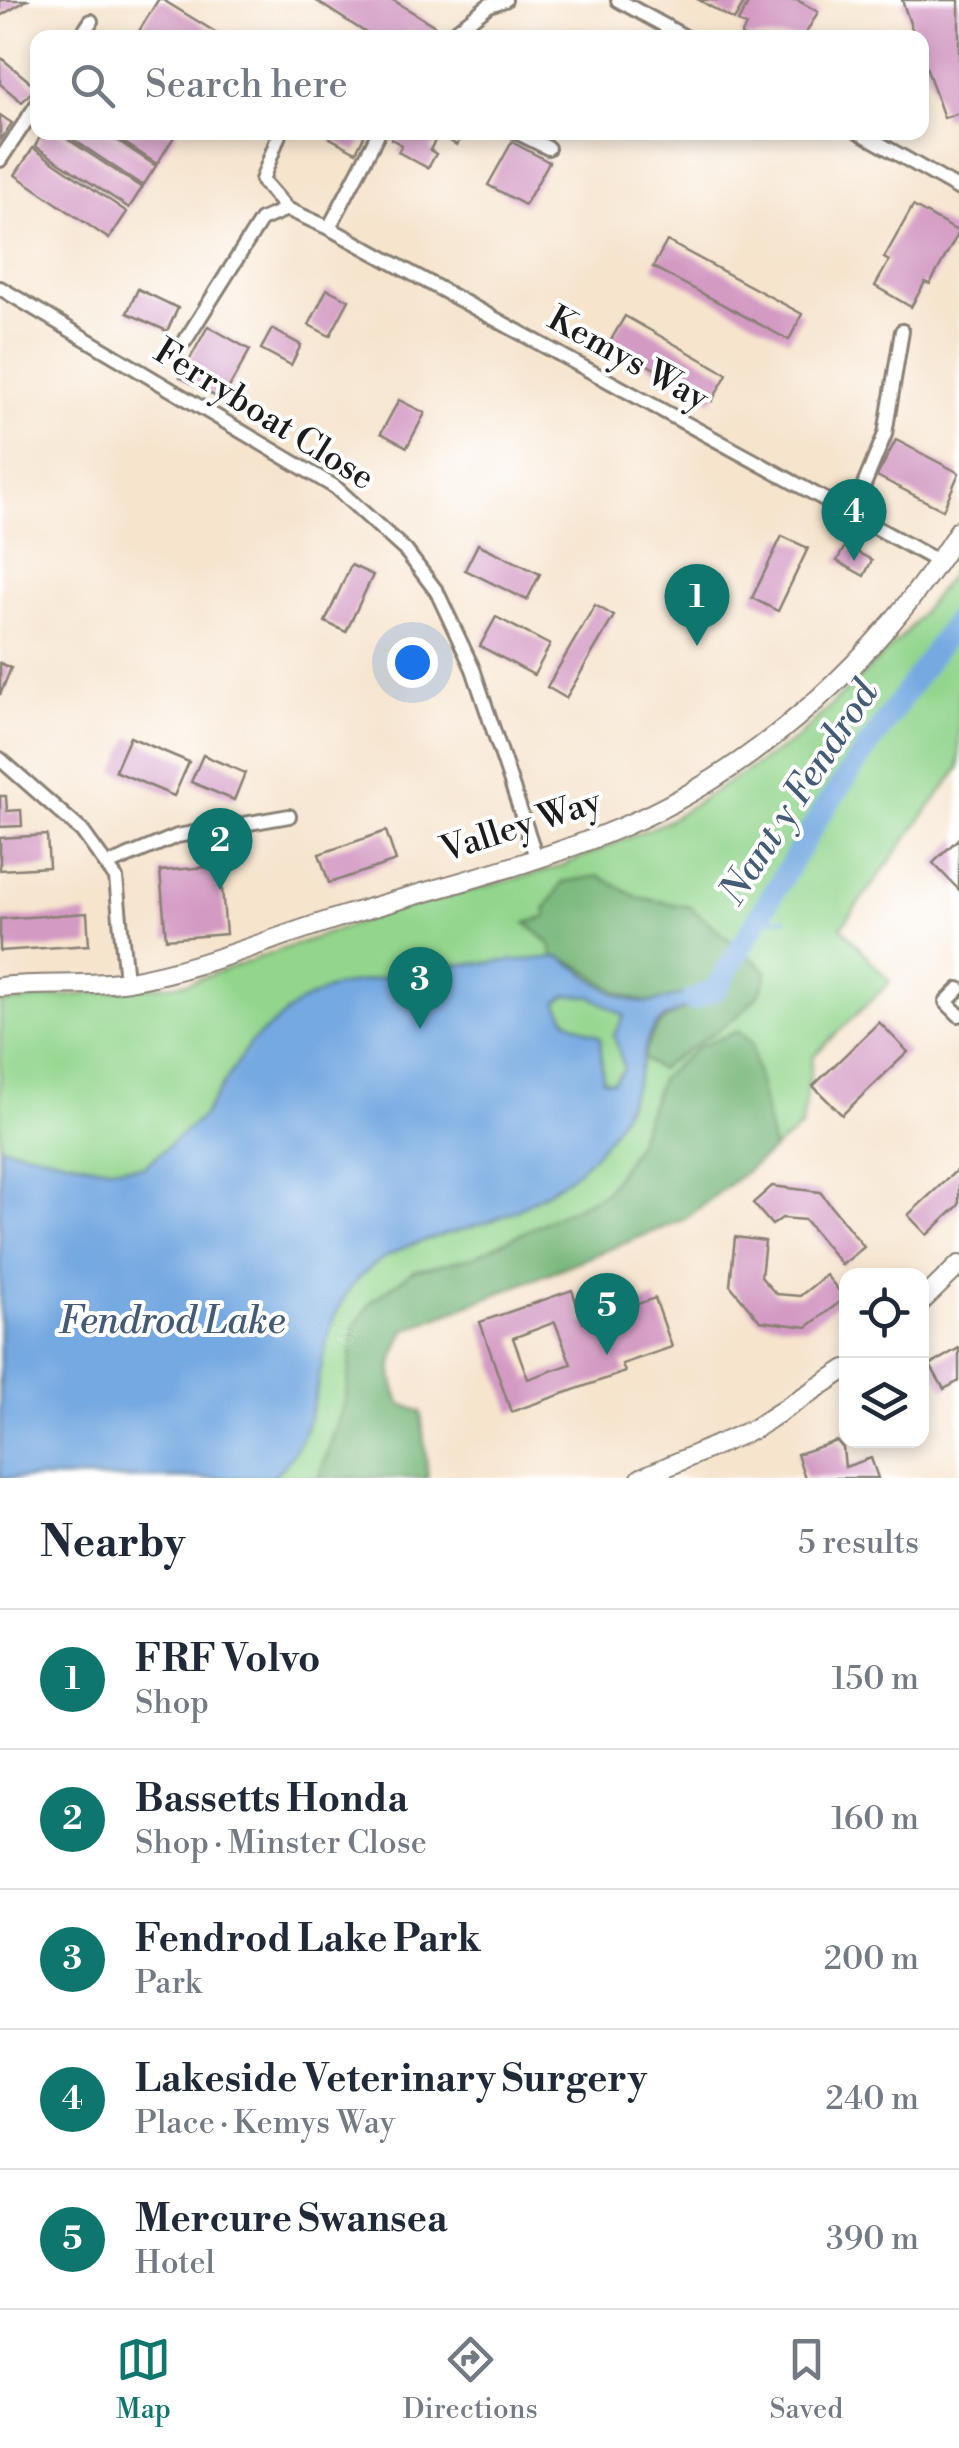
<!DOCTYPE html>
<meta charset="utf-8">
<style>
:root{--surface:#fff;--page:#f2f2f3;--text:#1f2937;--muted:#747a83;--line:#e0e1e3;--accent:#0f766e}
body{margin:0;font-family:"Libre Bodoni",serif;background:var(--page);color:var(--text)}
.controls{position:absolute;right:30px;bottom:30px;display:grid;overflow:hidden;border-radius:20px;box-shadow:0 5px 15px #0003}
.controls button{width:90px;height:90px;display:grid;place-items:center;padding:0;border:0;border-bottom:2px solid var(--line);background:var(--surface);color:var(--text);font:50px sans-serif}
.you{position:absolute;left:412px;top:662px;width:35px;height:35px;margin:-25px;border:8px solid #fff;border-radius:50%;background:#1a73e8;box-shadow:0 0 0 15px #1a73e833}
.badge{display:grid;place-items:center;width:65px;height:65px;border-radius:50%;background:var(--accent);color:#fff;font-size:32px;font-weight:700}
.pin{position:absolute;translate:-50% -82px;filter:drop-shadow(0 2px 5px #0008)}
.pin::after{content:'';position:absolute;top:52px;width:35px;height:30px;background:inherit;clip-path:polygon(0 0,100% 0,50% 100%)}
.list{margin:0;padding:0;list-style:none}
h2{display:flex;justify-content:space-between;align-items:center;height:130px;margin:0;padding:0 40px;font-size:42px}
h2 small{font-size:32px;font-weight:400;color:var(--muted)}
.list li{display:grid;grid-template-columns:65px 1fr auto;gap:30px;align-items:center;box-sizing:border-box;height:140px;padding:0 40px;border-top:2px solid var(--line)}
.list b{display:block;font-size:38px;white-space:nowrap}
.list p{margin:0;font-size:32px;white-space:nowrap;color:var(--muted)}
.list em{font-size:32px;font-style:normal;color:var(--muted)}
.icon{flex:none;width:55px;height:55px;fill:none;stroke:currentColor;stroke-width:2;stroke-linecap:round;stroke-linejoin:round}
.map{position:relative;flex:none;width:959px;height:1478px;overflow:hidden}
.search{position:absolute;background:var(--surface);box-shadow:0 5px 15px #0003;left:30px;right:30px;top:30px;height:110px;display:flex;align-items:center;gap:25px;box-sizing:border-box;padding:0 35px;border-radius:20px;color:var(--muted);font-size:38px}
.sheet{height:830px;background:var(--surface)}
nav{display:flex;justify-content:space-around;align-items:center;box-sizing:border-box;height:140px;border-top:2px solid var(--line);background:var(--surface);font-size:28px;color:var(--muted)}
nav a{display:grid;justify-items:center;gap:5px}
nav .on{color:var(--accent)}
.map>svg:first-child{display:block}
.green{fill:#93d58d;stroke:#587854;stroke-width:2.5}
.forest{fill:#76b678;stroke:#49694a;stroke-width:2.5}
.water{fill:#74a9e1;stroke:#48627e;stroke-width:2.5;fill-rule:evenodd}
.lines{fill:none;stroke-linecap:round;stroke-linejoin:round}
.stream{stroke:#74a9e1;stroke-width:4}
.river{stroke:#74a9e1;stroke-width:22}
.building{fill:#d39ac3;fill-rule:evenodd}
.street-casing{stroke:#898074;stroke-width:18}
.secondary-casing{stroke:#898074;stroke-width:22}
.street{stroke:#fff;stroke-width:12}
.secondary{stroke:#fff;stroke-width:18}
.labels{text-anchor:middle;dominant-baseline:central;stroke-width:8;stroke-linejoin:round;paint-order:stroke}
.street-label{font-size:35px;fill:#1c1c1c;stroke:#fff}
.water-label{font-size:38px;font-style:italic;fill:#445b75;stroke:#fff}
</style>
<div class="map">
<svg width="959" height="1478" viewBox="0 0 959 1478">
<rect width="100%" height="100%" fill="#fff"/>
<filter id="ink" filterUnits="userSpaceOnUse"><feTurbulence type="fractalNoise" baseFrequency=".01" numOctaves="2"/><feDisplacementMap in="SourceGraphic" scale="20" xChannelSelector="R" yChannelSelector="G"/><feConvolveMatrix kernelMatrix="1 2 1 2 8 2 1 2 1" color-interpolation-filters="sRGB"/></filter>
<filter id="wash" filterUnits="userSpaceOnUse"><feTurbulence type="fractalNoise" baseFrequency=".0048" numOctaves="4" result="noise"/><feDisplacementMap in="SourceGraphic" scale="40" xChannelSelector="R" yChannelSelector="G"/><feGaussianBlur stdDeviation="2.25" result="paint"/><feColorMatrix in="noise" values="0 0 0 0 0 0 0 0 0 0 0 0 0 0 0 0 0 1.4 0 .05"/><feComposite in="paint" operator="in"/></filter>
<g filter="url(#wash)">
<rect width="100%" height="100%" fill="#f6e4cd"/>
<path class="green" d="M 959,564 L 959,768 L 841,927 L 890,982 L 813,1056 L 801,1127 L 685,1219 L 405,1330 C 374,1385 404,1426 428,1478 L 0,1478 L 0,1003 L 187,983 L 382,914 L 556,868 L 666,822 L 795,740 L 906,633 Z"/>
<g class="forest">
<path d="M 599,876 L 637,897 L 690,907 L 767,971 C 764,1013 691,1043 659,1070 L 643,1058 C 651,1026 662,1019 691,1006 L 692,1000 L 686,994 C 673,995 659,1003 647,1002 C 607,996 589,962 554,957 L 549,943 L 526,923 L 547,917 L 545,910 L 563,882 Z"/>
<path d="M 738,1031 L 751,1042 L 773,1150 L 685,1219 L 406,1330 C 389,1358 388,1373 400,1403 L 421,1412 L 428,1478 L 319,1478 L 346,1397 L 354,1327 L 371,1302 L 413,1271 L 473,1257 L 606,1192 L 635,1147 L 661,1078 L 698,1047 Z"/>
</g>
<path class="water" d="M 560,957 C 587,971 620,1008 654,1002 C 665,1000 674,995 686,994 L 692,1006 C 681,1011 666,1015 658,1023 C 643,1038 644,1061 637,1080 C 627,1108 612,1136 591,1158 C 571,1180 516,1213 488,1222 C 438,1239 387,1242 352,1286 C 309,1340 330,1434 270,1478 L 0,1478 L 0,1146 L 101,1167 L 144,1167 L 203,1116 L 250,1043 L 300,1002 L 333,987 L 441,966 ZM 567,995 L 592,997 L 624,1016 L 614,1035 L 624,1069 L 613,1082 L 603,1080 L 600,1037 L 567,1020 L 557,1002 Z"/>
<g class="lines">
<path class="stream" d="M 761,918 L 786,919"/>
<path class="river" d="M 692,1000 L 716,989 L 818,818 L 959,616"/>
</g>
<g id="blocks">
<g class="building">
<path d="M 0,0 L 27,0 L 0,16 Z"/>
<path d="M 158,0 L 163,0 L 225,38 L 151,38 L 139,31 Z"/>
<path d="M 315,0 L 393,0 L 438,28 L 432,38 L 374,38 Z"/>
<path d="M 699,0 L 746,0 L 734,20 Z"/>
<path d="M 750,0 L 797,0 L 818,12 L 803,38 L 744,38 L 741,35 L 746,26 L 738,22 Z"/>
<path d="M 902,0 L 959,0 L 959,113 L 944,118 L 922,55 L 922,38 L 915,38 Z"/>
<path d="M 0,57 L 36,87 L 22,102 L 0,84 Z"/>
<path d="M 0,115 L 12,123 L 0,141 Z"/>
<path d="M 43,132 L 57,132 L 142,188 L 129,208 L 35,146 Z"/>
<path d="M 62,132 L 105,132 L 156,166 L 143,186 Z"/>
<path d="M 108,132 L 177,132 L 157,164 Z"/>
<path d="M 333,132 L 366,132 L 356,152 L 330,138 Z"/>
<path d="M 394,132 L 452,132 L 461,137 L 457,145 L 438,135 L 430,150 L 436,154 L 428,168 L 398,152 L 402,145 L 391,139 Z"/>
<path d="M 512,142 L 549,162 L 525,205 L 488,185 Z"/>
<path d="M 33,148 L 127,212 L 109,239 L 15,175 Z"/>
<path d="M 913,206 L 959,232 L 930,284 L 925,282 L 911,307 L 875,286 L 889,261 L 884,258 Z"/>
<path d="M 667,241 L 802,314 L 789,340 L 653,267 Z"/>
<path d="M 138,289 L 178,308 L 167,331 L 127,313 Z"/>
<path d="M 327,289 L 349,300 L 330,336 L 309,325 Z"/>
<path d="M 625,316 L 727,374 L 712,401 L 609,343 Z"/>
<path d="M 208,326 L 250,350 L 222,400 L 180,377 Z"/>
<path d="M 272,329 L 301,345 L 291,365 L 261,349 Z"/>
<path d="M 399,400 L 425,413 L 407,447 L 381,433 Z"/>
<path d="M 896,440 L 959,473 L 943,510 L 877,476 Z"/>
<path d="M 782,536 L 808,548 L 778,611 L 752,598 Z"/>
<path d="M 478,544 L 540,574 L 527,600 L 465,570 Z"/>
<path d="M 845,546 L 872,560 L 864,576 L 837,561 Z"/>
<path d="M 351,565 L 373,575 L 346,632 L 325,622 Z"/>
<path d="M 595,605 L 614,616 L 566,698 L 547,687 Z"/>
<path d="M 496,617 L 550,645 L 534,675 L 480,646 Z"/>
<path d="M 0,663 L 11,668 L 0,695 Z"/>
<path d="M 130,737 L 189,762 L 174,796 L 115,771 Z"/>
<path d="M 203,755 L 245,773 L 234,800 L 191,782 Z"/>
<path d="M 0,796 L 6,796 L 7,811 L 21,810 L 22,826 L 0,827 Z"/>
<path d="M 386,831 L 396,861 L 329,883 L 319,854 Z"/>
<path d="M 47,835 L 49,867 L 0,870 L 0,838 Z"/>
<path d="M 959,838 L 959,890 L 933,863 Z"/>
<path d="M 220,866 L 226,934 L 166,939 L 160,871 Z"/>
<path d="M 87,913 L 89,945 L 0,951 L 0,919 Z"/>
<path d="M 879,1022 L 908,1052 L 842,1115 L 813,1086 Z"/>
<path d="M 959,1168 L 959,1205 L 927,1235 L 908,1215 Z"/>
<path d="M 772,1186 L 820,1192 L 864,1247 L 842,1265 L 805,1220 L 782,1218 L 772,1225 L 753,1203 Z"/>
<path d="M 735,1237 L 765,1241 L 761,1277 L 776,1294 L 800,1296 L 826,1275 L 845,1298 L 807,1327 L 760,1321 L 730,1285 Z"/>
<path d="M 572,1290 L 583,1323 L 655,1298 L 672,1347 L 622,1364 L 625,1372 L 511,1412 L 480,1322 ZM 555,1322 L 571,1364 L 528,1379 L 513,1338 Z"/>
<path d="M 959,1348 L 959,1381 L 944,1389 L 930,1365 Z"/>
<path d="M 837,1441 L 843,1448 L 845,1467 L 871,1458 L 878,1478 L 805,1478 L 797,1454 Z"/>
</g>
</g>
</g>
<g filter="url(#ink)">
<use href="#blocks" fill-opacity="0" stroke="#898074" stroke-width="2.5"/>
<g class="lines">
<g class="street-casing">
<g id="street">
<path d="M 618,0 L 687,38"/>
<path d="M 80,38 L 91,21"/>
<path d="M 447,38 L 489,5 L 505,0"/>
<path d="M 280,132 L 262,180 L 287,209 L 329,228 L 939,562"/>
<path d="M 516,132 L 548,148"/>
<path d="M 859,132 L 959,189"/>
<path d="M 0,160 L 38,103"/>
<path d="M 329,228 L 379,132"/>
<path d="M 0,288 L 335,487 L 406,551 L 437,592 L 473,669 L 537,860"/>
<path d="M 185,341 L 261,220 L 287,209"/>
<path d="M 852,514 L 885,434 L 902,331"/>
<path d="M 0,759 L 82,831 L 116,878 L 126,981"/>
<path d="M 107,865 L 177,836 L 289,816"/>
<path d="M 959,989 L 946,1002 L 959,1015"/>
</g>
</g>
<g class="secondary-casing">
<g id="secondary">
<path d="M 0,987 C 43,982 87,987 129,981 C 205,968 273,937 347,915 C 439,887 533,865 622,827 C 759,769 881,655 959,530"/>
<path d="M 922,1301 L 959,1265"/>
<path d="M 641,1478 L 754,1429 L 846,1369"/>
</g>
</g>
<use href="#street" class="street"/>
<use href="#secondary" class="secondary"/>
</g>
</g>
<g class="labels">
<g class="street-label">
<text transform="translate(628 359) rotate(29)">Kemys Way</text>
<text transform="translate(264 415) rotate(32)">Ferryboat Close</text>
<text transform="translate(521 826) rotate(-18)">Valley Way</text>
</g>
<g class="water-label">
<text transform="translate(799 793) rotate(-57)">Nant y Fendrod</text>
<text x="172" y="1321">Fendrod Lake</text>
</g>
</g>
</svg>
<div class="controls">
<button><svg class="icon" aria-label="locate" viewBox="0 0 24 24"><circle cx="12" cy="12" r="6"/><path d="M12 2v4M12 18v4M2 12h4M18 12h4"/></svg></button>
<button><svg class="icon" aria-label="layers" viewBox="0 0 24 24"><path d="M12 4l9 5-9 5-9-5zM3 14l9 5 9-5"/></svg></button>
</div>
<div class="you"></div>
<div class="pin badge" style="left:697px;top:646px">1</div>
<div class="pin badge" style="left:220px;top:890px">2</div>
<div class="pin badge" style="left:420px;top:1029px">3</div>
<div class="pin badge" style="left:854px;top:561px">4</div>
<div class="pin badge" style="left:607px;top:1355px">5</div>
<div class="search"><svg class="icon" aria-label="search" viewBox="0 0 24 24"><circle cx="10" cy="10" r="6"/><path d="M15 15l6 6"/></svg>Search here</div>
</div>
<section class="sheet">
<h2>Nearby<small>5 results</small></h2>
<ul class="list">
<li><span class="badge">1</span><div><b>FRF Volvo</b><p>Shop</p></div><em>150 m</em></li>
<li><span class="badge">2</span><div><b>Bassetts Honda</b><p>Shop · Minster Close</p></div><em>160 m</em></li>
<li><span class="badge">3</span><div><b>Fendrod Lake Park</b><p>Park</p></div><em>200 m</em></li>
<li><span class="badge">4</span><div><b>Lakeside Veterinary Surgery</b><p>Place · Kemys Way</p></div><em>240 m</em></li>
<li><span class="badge">5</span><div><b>Mercure Swansea</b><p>Hotel</p></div><em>390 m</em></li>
</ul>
</section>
<nav>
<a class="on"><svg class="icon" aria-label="map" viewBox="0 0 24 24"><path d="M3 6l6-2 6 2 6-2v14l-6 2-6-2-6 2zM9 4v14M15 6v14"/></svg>Map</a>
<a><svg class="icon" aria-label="directions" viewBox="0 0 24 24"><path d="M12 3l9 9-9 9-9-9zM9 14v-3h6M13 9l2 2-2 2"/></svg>Directions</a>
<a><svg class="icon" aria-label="saved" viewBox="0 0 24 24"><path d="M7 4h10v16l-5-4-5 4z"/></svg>Saved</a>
</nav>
